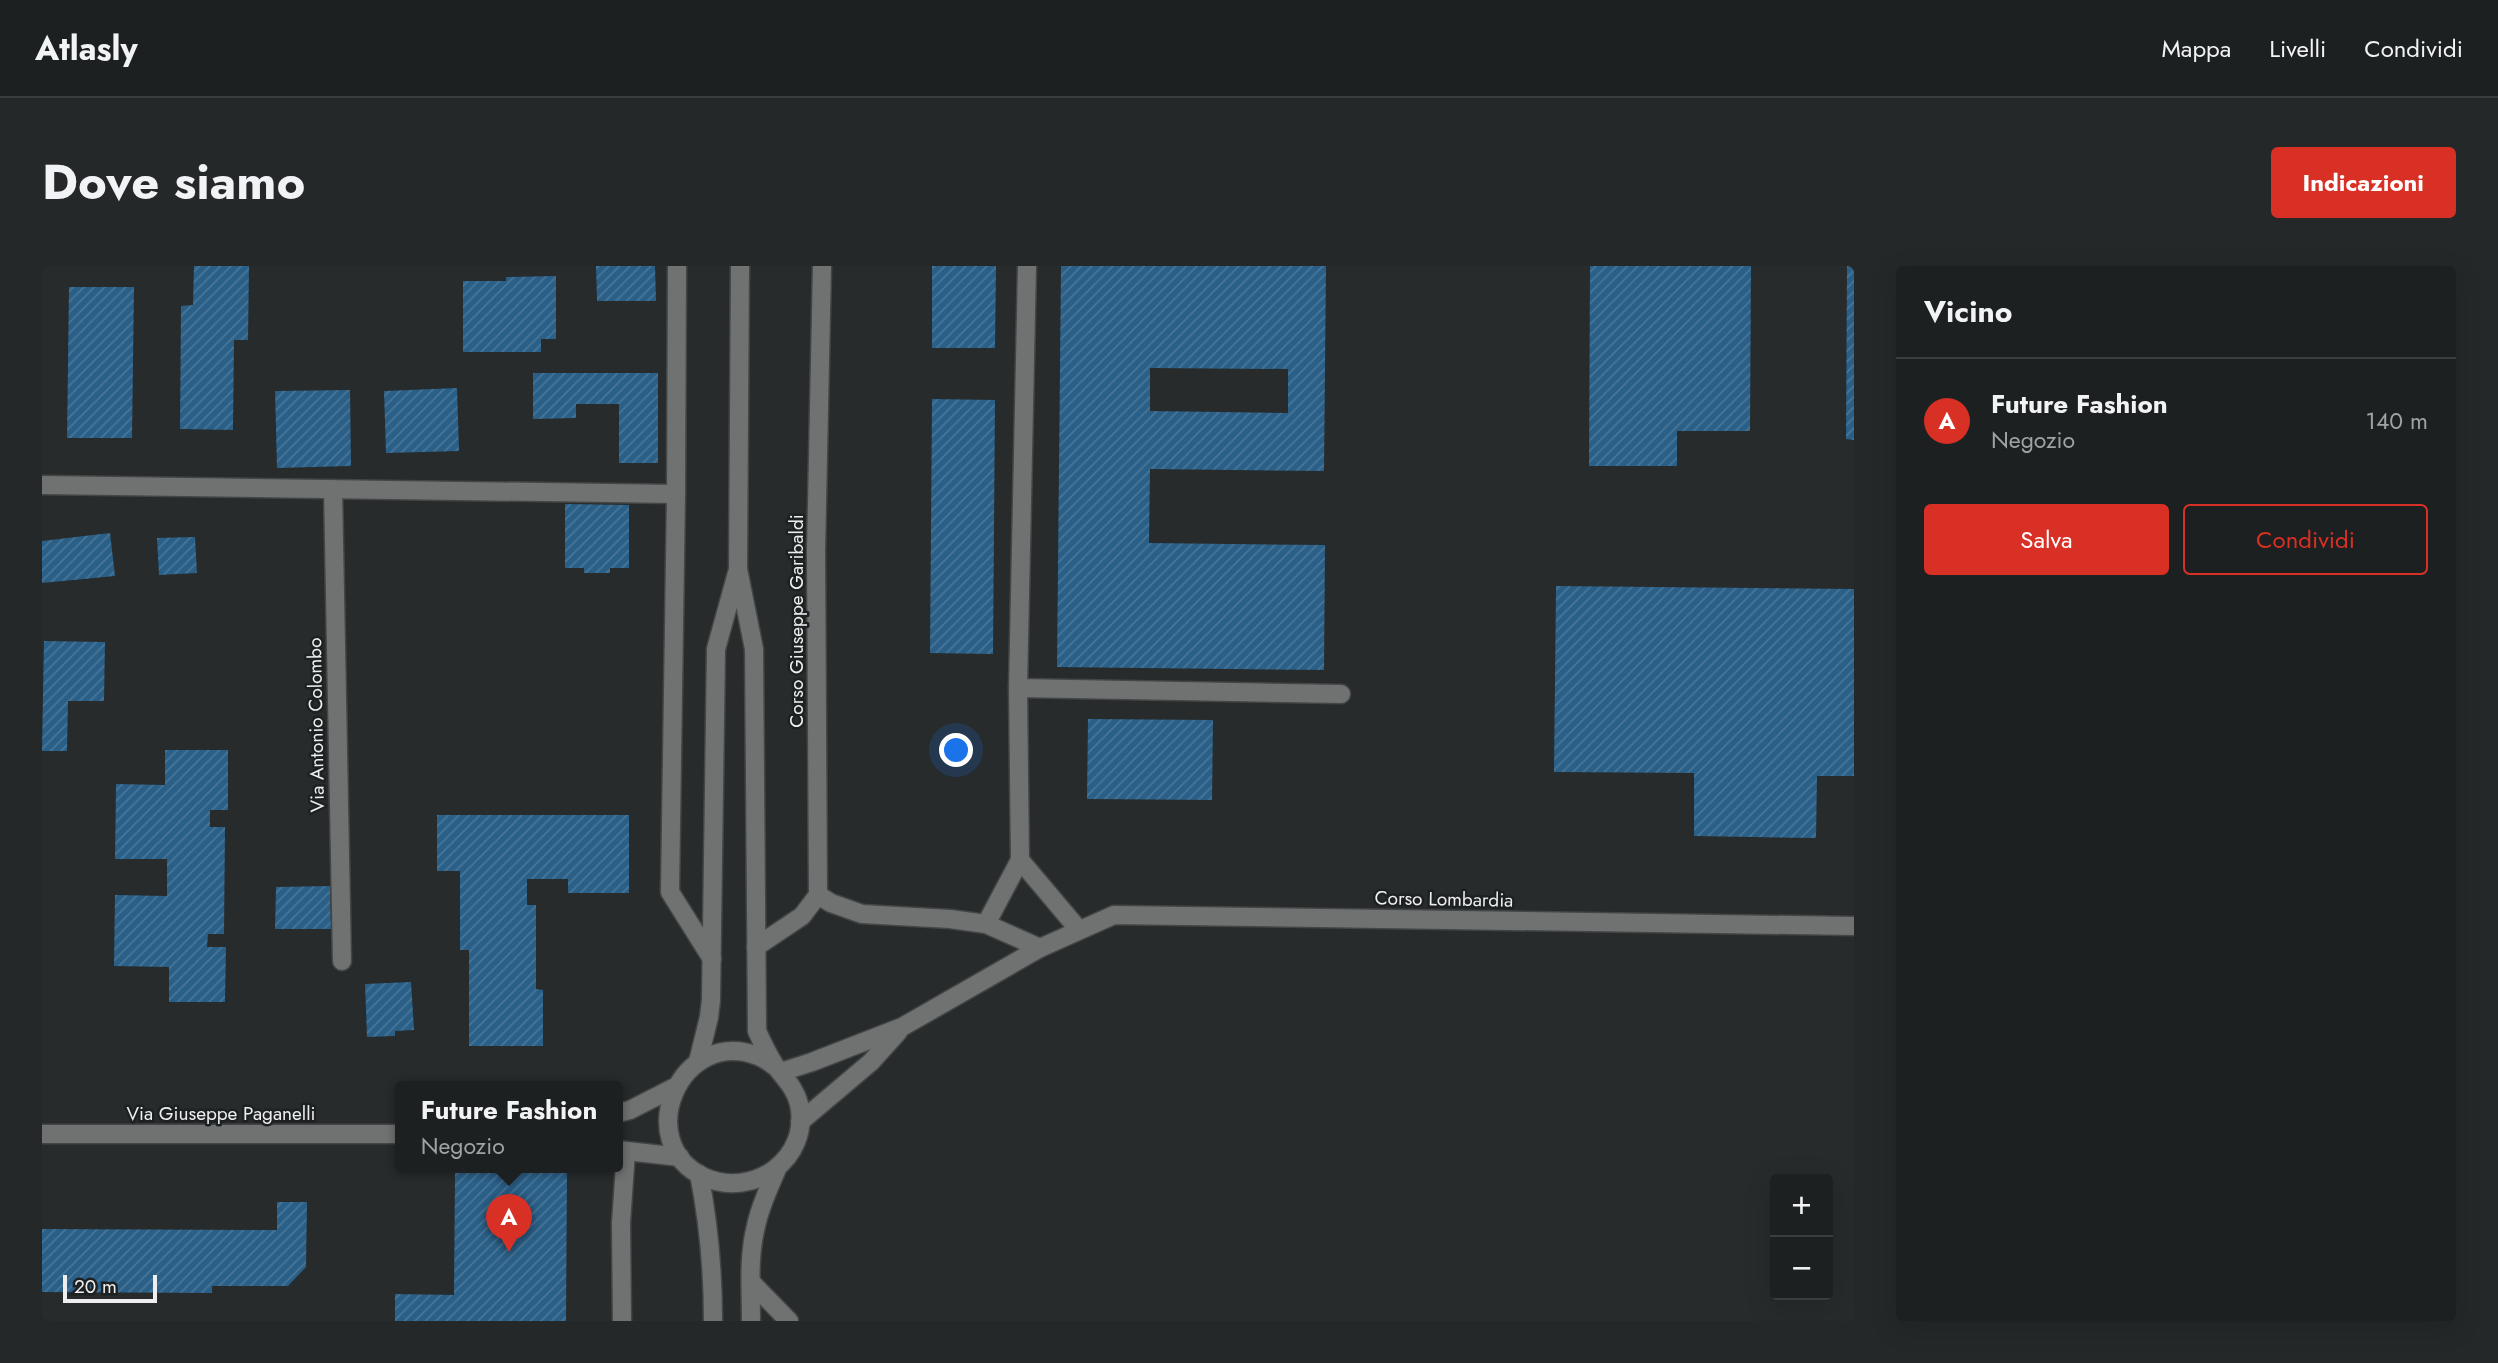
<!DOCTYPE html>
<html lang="it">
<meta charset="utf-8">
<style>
:root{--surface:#1d2020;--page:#252829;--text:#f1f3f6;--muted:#a0a3a5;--line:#3b3e3e;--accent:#d93025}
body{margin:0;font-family:Jost,sans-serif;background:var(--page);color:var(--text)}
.controls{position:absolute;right:21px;bottom:21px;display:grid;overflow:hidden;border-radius:7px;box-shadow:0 7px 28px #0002}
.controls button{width:63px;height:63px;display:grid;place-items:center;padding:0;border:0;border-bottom:2px solid var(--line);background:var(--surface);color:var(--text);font:35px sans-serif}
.scale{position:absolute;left:21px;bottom:18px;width:94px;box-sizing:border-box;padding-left:7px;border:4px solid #eceeef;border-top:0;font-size:19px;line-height:24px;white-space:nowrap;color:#eceeef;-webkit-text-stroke:5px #1e2122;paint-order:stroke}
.you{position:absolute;left:915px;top:485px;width:24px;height:24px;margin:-18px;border:5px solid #fff;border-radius:50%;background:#1a73e8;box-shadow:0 0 0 10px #1a73e833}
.badge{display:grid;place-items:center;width:46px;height:46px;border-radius:50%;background:var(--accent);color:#fff;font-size:23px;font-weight:700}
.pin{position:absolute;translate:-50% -58px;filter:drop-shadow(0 2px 4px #0008)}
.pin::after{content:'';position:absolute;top:37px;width:24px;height:21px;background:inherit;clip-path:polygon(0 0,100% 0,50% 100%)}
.popup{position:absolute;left:353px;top:815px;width:228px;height:91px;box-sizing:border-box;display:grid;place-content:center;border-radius:7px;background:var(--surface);filter:drop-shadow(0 2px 5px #0005);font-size:23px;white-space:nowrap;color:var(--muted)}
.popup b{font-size:26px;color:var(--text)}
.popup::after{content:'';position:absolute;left:50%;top:100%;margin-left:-14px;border:14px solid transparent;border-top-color:var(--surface)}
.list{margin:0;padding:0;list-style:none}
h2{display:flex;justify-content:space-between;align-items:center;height:91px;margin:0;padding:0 28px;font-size:30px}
h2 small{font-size:23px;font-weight:400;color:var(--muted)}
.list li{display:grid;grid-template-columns:46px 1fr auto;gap:21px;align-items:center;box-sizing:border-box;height:126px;padding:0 28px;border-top:2px solid var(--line)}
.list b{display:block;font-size:26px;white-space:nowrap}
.list p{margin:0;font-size:23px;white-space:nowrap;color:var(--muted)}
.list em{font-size:23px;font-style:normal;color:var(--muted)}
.actions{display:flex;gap:14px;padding:21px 28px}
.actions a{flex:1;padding:16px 0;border:2px solid var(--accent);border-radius:7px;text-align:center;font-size:24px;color:var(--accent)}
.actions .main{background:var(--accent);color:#fff}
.map{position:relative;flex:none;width:1812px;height:1055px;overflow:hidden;border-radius:7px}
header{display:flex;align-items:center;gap:42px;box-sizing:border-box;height:98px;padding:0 35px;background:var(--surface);border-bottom:2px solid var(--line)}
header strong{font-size:33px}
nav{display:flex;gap:38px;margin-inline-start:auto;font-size:24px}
.intro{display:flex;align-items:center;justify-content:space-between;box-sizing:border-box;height:168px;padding:0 42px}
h1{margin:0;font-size:49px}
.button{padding:18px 32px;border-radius:7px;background:var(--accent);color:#fff;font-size:24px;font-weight:700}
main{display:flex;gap:42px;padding:0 42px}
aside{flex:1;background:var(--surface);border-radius:7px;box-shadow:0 7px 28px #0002}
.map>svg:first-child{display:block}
.building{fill:url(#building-hatch);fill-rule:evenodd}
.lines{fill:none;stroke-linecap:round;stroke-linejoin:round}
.minor-casing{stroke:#434646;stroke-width:21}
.minor{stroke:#707271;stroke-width:18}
.labels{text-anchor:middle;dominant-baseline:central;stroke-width:5;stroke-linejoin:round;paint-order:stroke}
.street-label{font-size:19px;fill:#eceeef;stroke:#1e2122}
</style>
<header>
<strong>Atlasly</strong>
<nav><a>Mappa</a><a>Livelli</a><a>Condividi</a></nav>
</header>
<div class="intro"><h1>Dove siamo</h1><a class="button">Indicazioni</a></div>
<main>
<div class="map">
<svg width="1812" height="1055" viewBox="0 0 1812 1055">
<defs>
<pattern id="building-hatch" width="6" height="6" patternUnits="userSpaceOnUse" patternTransform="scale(1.75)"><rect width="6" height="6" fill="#2a5f87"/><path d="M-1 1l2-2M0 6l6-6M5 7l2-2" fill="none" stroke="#497698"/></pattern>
</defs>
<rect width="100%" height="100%" fill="#272b2b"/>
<g class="building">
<path d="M 152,0 L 207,0 L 206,74 L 192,74 L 191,164 L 138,163 L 139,40 L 151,39 Z"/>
<path d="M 554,0 L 613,0 L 614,35 L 555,35 Z"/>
<path d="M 890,0 L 954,0 L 953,82 L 890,82 Z"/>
<path d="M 1019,0 L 1284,0 L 1282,205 L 1108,203 L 1107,277 L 1283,279 L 1282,404 L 1015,401 ZM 1108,102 L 1246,103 L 1246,147 L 1108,145 Z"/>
<path d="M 1548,0 L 1709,0 L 1708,165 L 1635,165 L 1635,200 L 1547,200 Z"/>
<path d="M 1805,0 L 1812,0 L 1812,174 L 1804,173 Z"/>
<path d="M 514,10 L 514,73 L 499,73 L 499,86 L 421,86 L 421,15 L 464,15 L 464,11 Z"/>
<path d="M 27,21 L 92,21 L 90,172 L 25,172 Z"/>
<path d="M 491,107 L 616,107 L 616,197 L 577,197 L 577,138 L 534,138 L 534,152 L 491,153 Z"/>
<path d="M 415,122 L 417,185 L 344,187 L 342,125 Z"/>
<path d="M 308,124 L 309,200 L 235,202 L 233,125 Z"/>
<path d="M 890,133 L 953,134 L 951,388 L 888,387 Z"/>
<path d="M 523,238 L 587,239 L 587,302 L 568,302 L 568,307 L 542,307 L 542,302 L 523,302 Z"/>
<path d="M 68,267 L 73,310 L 0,317 L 0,275 Z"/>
<path d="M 153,271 L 155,307 L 117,309 L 115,272 Z"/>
<path d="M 1514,320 L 1812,323 L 1812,510 L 1775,510 L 1774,572 L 1652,570 L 1652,507 L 1512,506 Z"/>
<path d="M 2,375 L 63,376 L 62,435 L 26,435 L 25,485 L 0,485 Z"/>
<path d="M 1046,453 L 1171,454 L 1170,534 L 1045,533 Z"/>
<path d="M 123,484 L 186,484 L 186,544 L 168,544 L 168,561 L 183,561 L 182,668 L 166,668 L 165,681 L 184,681 L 183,736 L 127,736 L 127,701 L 72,700 L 73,629 L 125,630 L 125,593 L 73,593 L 74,518 L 123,519 Z"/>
<path d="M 395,549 L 587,549 L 587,627 L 526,627 L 526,613 L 485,613 L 485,639 L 494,639 L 494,723 L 501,724 L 501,780 L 427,780 L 427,684 L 418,684 L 418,605 L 395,605 Z"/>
<path d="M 288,620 L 289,663 L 233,663 L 234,621 Z"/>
<path d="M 369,716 L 372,764 L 353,765 L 353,770 L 325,771 L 323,718 Z"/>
<path d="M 413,907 L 525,907 L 524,1055 L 353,1055 L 353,1028 L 412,1029 Z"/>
<path d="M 235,936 L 265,936 L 264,1001 L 246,1020 L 170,1020 L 170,1027 L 0,1026 L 0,963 L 235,964 Z"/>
</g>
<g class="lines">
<g class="minor-casing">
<g id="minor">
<path d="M 635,0 L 634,228 L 628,626 L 670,693"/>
<path d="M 698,0 L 696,303 L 712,383 L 715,765 C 720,776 725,787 732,798 C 741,811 753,821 757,838 C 769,893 711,933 662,911 C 589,877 638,760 716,790 C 722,792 728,797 734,801"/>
<path d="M 0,219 L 634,228"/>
<path d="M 291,223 L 300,695"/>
<path d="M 976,422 L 1299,428"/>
<path d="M 978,594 L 1037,664"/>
<path d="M 776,629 L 789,637 L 820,648 L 908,653 L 944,658 L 998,682"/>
<path d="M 944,658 L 978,594 L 976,422 L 985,0"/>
<path d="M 714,681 L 760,650 L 776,629 L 774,285 L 780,0"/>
<path d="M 656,796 L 667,751 L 669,734 L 674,383 L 695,307"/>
<path d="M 739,806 L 770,796 L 860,761 L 998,682 L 1072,649 L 1812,660"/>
<path d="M 576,847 L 588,844 L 633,821"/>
<path d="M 758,856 L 829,796 L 856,766"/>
<path d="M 0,868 L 358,868"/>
<path d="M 576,884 L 638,891"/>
<path d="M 657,908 C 667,958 671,1004 671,1055"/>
<path d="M 709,1016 L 747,1055"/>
<path d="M 580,1055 L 579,957 L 584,885"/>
<path d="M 709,1055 C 709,1024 706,991 714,960 C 718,940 727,922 735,903"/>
</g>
</g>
<use href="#minor" class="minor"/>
</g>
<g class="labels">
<g class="street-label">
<text transform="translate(754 355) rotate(-90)">Corso Giuseppe Garibaldi</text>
<text transform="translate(274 459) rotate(-91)">Via Antonio Colombo</text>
<text transform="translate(1402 633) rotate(1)">Corso Lombardia</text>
<text x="179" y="847">Via Giuseppe Paganelli</text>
</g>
</g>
</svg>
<div class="controls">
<button>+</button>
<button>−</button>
</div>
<div class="scale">20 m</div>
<div class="you"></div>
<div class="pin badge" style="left:467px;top:986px">A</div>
<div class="popup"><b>Future Fashion</b>Negozio</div>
</div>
<aside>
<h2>Vicino<small></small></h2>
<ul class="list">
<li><span class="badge">A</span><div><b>Future Fashion</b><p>Negozio</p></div><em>140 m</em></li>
</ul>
<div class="actions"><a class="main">Salva</a><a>Condividi</a></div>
</aside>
</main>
